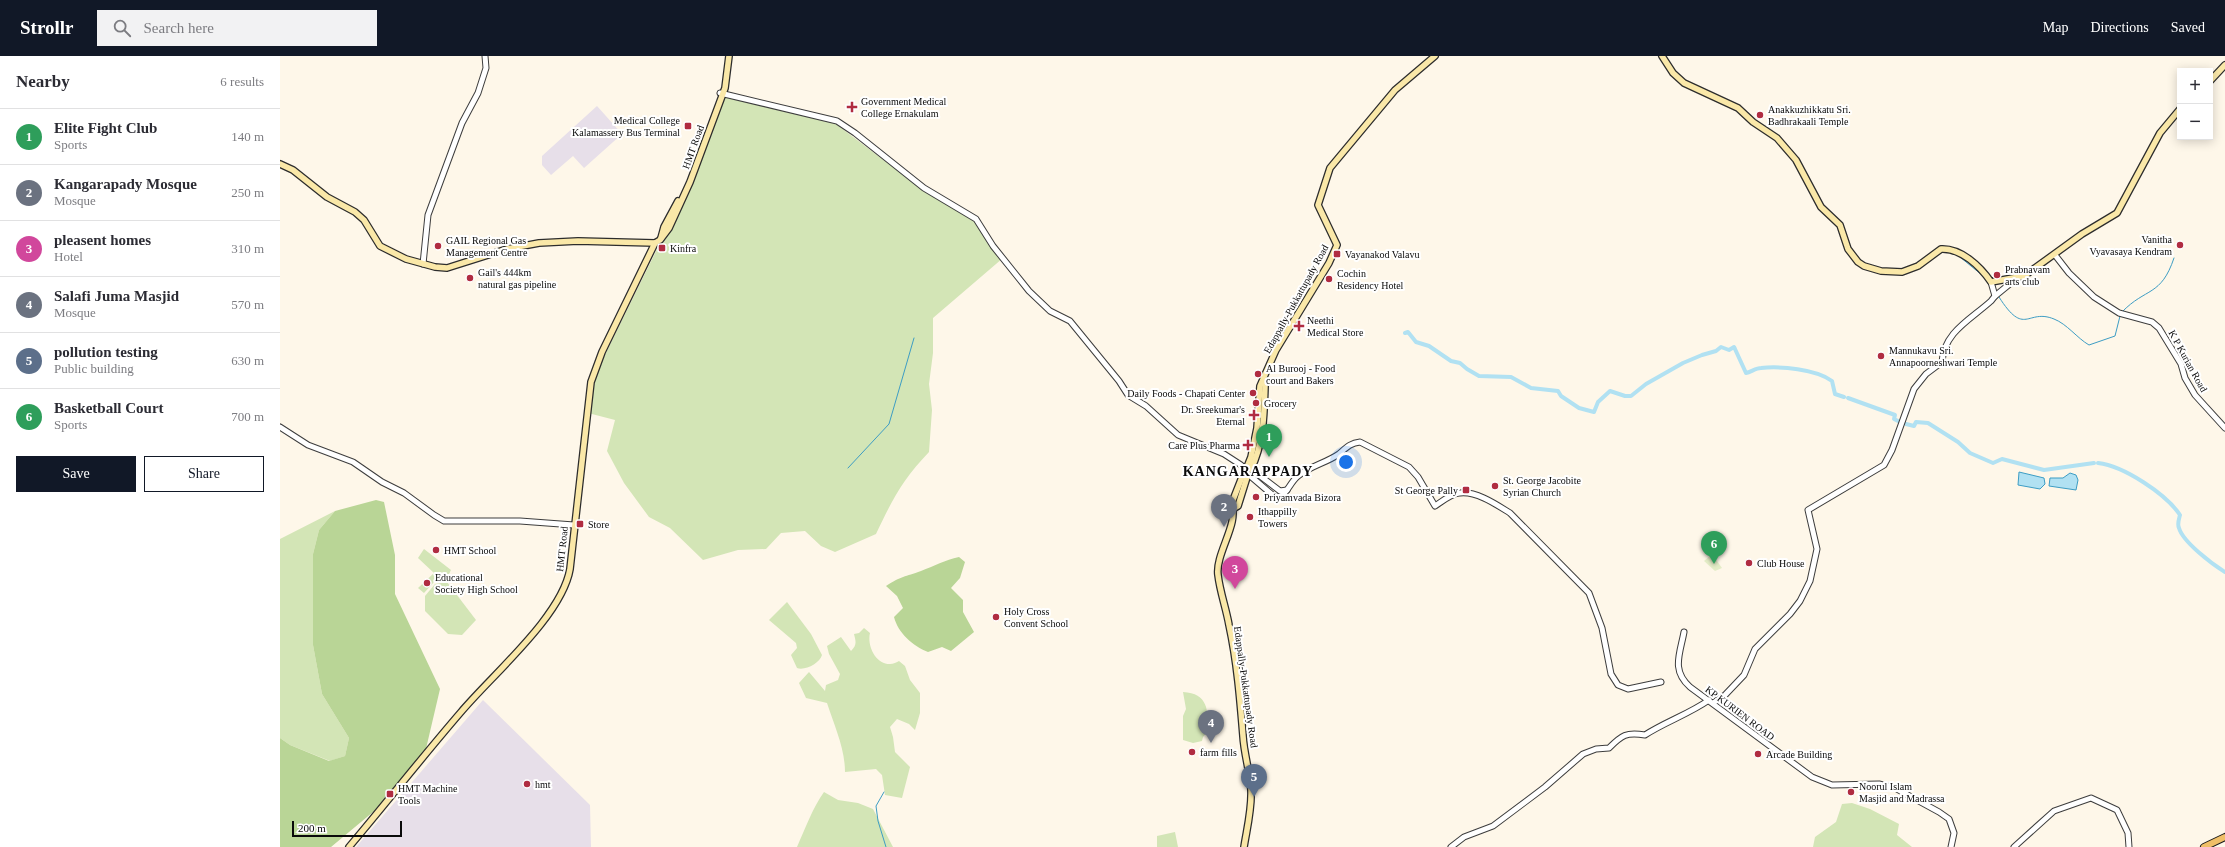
<!DOCTYPE html>
<meta charset="utf-8">
<style>
:root{--surface:#fff;--page:#f2f2f3;--text:#2b2b33;--muted:#7c7c81;--line:#e1e1e2;--accent:#111827}
body{margin:0;font-family:Georgia,serif;background:var(--page);color:var(--text)}
.controls{position:absolute;right:12px;top:12px;display:grid;overflow:hidden;border-radius:0px;box-shadow:0 2px 10px #0003}
.controls button{width:36px;height:36px;display:grid;place-items:center;padding:0;border:0;border-bottom:1px solid var(--line);background:var(--surface);color:var(--text);font:20px sans-serif}
.scale{position:absolute;left:12px;bottom:10px;width:110px;box-sizing:border-box;padding-left:4px;border:2px solid #0a0a0a;border-top:0;font-size:11px;line-height:14px;white-space:nowrap;color:#0a0a0a;-webkit-text-stroke:3px #fff;paint-order:stroke}
.you{position:absolute;left:1066px;top:406px;width:14px;height:14px;margin:-10px;border:3px solid #fff;border-radius:50%;background:#1a73e8;box-shadow:0 0 0 6px #1a73e833}
.badge{display:grid;place-items:center;width:26px;height:26px;border-radius:50%;background:var(--accent);color:#fff;font-size:13px;font-weight:700}
.pin{position:absolute;translate:-50% -33px;filter:drop-shadow(0 1px 2px #0008)}
.pin::after{content:'';position:absolute;top:21px;width:14px;height:12px;background:inherit;clip-path:polygon(0 0,100% 0,50% 100%)}
.list{margin:0;padding:0;list-style:none}
h2{display:flex;justify-content:space-between;align-items:center;height:52px;margin:0;padding:0 16px;font-size:17px}
h2 small{font-size:13px;font-weight:400;color:var(--muted)}
.list li{display:grid;grid-template-columns:26px 1fr auto;gap:12px;align-items:center;box-sizing:border-box;height:56px;padding:0 16px;border-top:1px solid var(--line)}
.list b{display:block;font-size:15px;white-space:nowrap}
.list p{margin:0;font-size:13px;white-space:nowrap;color:var(--muted)}
.list em{font-size:13px;font-style:normal;color:var(--muted)}
.actions{display:flex;gap:8px;padding:12px 16px}
.actions a{flex:1;padding:9px 0;border:1px solid var(--accent);border-radius:0px;text-align:center;font-size:14px;color:var(--accent)}
.actions .main{background:var(--accent);color:#fff}
.icon{flex:none;width:22px;height:22px;fill:none;stroke:currentColor;stroke-width:2;stroke-linecap:round;stroke-linejoin:round}
.map{position:relative;flex:none;width:1945px;height:791px;overflow:hidden}
header{display:flex;align-items:center;gap:24px;box-sizing:border-box;height:56px;padding:0 20px;background:var(--accent);color:#fff}
header strong{font-size:19px}
nav{display:flex;gap:22px;margin-inline-start:auto;font-size:14px}
.search{width:280px;height:36px;background:var(--page);display:flex;align-items:center;gap:10px;box-sizing:border-box;padding:0 14px;border-radius:0px;color:var(--muted);font-size:15px}
main{display:flex}
aside{flex:1;background:var(--surface)}
.map>svg:first-child{display:block}
.industrial{fill:#e7dfe9}
.green{fill:#d3e5b6}
.forest{fill:#b9d596}
.pitch{fill:#e4edc7}
.water{fill:#b1e1f2;stroke:#3d9dc4}
.lines{fill:none;stroke-linecap:round;stroke-linejoin:round}
.stream{stroke:#3d9dc4;stroke-width:1}
.canal{stroke:#b1e1f2;stroke-width:4}
.tertiary-casing{stroke:#3d3d3d;stroke-width:7}
.secondary-casing{stroke:#2c2c2c;stroke-width:8}
.primary-casing{stroke:#1b1b1b;stroke-width:8}
.tertiary{stroke:#fff;stroke-width:5}
.secondary{stroke:#fae8a8;stroke-width:5.5}
.primary{stroke:#f0bf67;stroke-width:6}
.poi-dot{fill:#b02c41;stroke:#fff;stroke-width:1.5}
.labels{text-anchor:middle;dominant-baseline:central;stroke-width:4;stroke-linejoin:round;paint-order:stroke}
.poi-label{font-size:10px;fill:#0a0a0a;stroke:#fff;text-anchor:start}
.street-label{font-size:10px;fill:#0a0a0a;stroke:#fff}
.district-label{font-size:14px;font-weight:bold;letter-spacing:1px;fill:#0a0a0a;stroke:#fff}
</style>
<header>
<strong>Strollr</strong>
<div class="search"><svg class="icon" aria-label="search" viewBox="0 0 24 24"><circle cx="10" cy="10" r="6"/><path d="M15 15l6 6"/></svg>Search here</div>
<nav><a>Map</a><a>Directions</a><a>Saved</a></nav>
</header>
<main>
<aside>
<h2>Nearby<small>6 results</small></h2>
<ul class="list">
<li><span class="badge" style="background:#2e9e5b">1</span><div><b>Elite Fight Club</b><p>Sports</p></div><em>140 m</em></li>
<li><span class="badge" style="background:#6b7280">2</span><div><b>Kangarapady Mosque</b><p>Mosque</p></div><em>250 m</em></li>
<li><span class="badge" style="background:#d1479c">3</span><div><b>pleasent homes</b><p>Hotel</p></div><em>310 m</em></li>
<li><span class="badge" style="background:#6b7280">4</span><div><b>Salafi Juma Masjid</b><p>Mosque</p></div><em>570 m</em></li>
<li><span class="badge" style="background:#5c6f8a">5</span><div><b>pollution testing</b><p>Public building</p></div><em>630 m</em></li>
<li><span class="badge" style="background:#2e9e5b">6</span><div><b>Basketball Court</b><p>Sports</p></div><em>700 m</em></li>
</ul>
<div class="actions"><a class="main">Save</a><a>Share</a></div>
</aside>
<div class="map">
<svg width="1945" height="791" viewBox="0 0 1945 791">
<rect width="100%" height="100%" fill="#fef7e9"/>
<g class="industrial">
<path d="M 317,50 L 342,78 L 304,112 L 293,100 L 271,119 L 262,109 L 262,100 Z"/>
<path d="M 203,644 L 310,749 L 311,791 L 76,791 Z"/>
</g>
<g class="green">
<path d="M 444,41 L 556,68 L 643,134 L 694,165 L 723,202 L 653,262 L 653,297 L 649,328 L 652,354 L 649,396 C 623,423 612,444 596,478 L 555,496 L 541,490 L 525,475 L 501,477 L 486,493 L 458,494 L 423,504 L 390,472 L 369,461 L 344,427 L 327,395 L 335,364 L 308,357 L 317,315 L 381,185 L 390,173 Z"/>
<path d="M 55,455 L 39,474 L 33,498 L 33,589 L 42,638 L 69,682 L 65,700 L 50,705 L 10,689 L 0,682 L 0,483 Z"/>
<path d="M 144,493 L 171,514 L 166,524 L 154,526 L 144,537 L 138,532 L 154,517 L 138,502 Z"/>
<path d="M 167,526 L 196,564 L 182,579 L 168,578 L 145,555 L 145,540 L 155,528 Z"/>
<path d="M 507,546 L 531,578 L 542,599 C 540,607 525,615 517,612 L 511,599 L 517,592 L 516,587 L 489,564 Z"/>
<path d="M 584,572 L 590,577 C 587,589 595,608 610,608 C 613,608 617,606 619,605 L 625,610 L 630,624 L 640,637 L 640,657 L 635,674 L 629,668 L 617,663 L 610,671 L 613,681 L 615,696 L 630,711 L 622,742 L 605,739 L 602,719 L 596,713 L 565,716 C 565,692 554,669 547,647 L 526,642 L 519,627 L 529,616 L 545,635 L 546,629 L 558,624 L 560,618 L 549,598 L 547,590 L 561,581 L 571,595 C 577,589 576,586 574,578 L 579,577 Z"/>
<path d="M 903,636 C 928,637 929,655 927,676 L 923,681 L 922,685 L 913,687 L 903,684 L 903,660 L 906,653 Z"/>
<path d="M 544,736 L 558,744 L 578,747 L 593,753 L 613,791 L 517,791 C 525,773 533,751 544,736 Z"/>
<path d="M 1572,747 L 1590,753 L 1619,768 L 1617,779 L 1632,791 L 1533,791 L 1535,781 L 1556,766 L 1562,748 Z"/>
<path d="M 895,776 L 898,791 L 877,791 L 877,780 Z"/>
</g>
<g class="forest">
<path d="M 96,444 L 104,446 L 115,499 L 115,538 L 160,633 L 145,697 L 105,746 L 51,791 L 0,791 L 0,682 L 10,689 L 49,705 L 65,700 L 69,682 L 42,638 L 33,589 L 33,498 L 39,474 L 55,455 Z"/>
<path d="M 679,501 L 685,506 L 680,522 L 671,532 L 683,544 L 683,556 L 694,576 L 671,595 L 662,591 L 648,596 C 633,590 618,577 614,561 L 623,552 L 617,540 L 606,530 C 621,520 625,521 641,515 C 654,510 665,504 679,501 Z"/>
</g>
<path class="pitch" d="M 1432,498 L 1442,512 L 1435,515 L 1424,505 Z"/>
<g class="water">
<path d="M 1739,416 L 1764,422 L 1765,428 L 1760,433 L 1738,429 Z"/>
<path d="M 1790,417 L 1796,419 L 1798,424 L 1796,434 L 1769,430 L 1770,422 L 1783,422 Z"/>
</g>
<g class="lines">
<g class="stream">
<path d="M 1680,201 L 1702,219"/>
<path d="M 1719,241 C 1745,282 1747,252 1774,263 C 1787,268 1797,282 1809,289 L 1835,280 L 1840,260"/>
<path d="M 1842,256 C 1866,231 1881,241 1894,202"/>
<path d="M 568,412 L 609,368 L 634,282"/>
<path d="M 604,736 L 596,750 L 598,765 L 606,791"/>
</g>
<g class="canal">
<path d="M 1125,277 L 1128,276 L 1136,286 L 1149,290 L 1171,305 L 1180,307 L 1187,313 L 1199,320 L 1231,321 L 1251,332 L 1278,335 L 1281,340 L 1299,352 L 1314,356 L 1318,346 L 1330,335 L 1345,340 L 1351,340 L 1366,328 L 1403,307 L 1422,299 L 1436,295 L 1441,291 L 1449,294 L 1454,291 L 1455,293 L 1466,317 C 1471,316 1476,312 1481,312 C 1500,310 1536,313 1552,325 L 1555,338 L 1564,341"/>
<path d="M 1568,342 L 1615,359 L 1614,363 L 1618,365"/>
<path d="M 1626,368 L 1634,370 L 1636,366 L 1648,367 L 1678,386 L 1690,397 L 1713,407 L 1722,403 L 1764,414 L 1814,407"/>
<path d="M 1818,407 C 1844,410 1886,438 1900,459 C 1899,463 1897,468 1899,472 C 1903,486 1932,508 1945,516"/>
</g>
<g class="tertiary-casing">
<g id="tertiary">
<path d="M 440,37 L 557,65 L 575,77 L 644,132 L 696,163 L 713,190 L 749,235 L 770,255 L 790,265 L 839,325 L 848,339 L 866,350 L 898,379 L 944,398 L 961,409"/>
<path d="M 1775,199 L 1789,217 L 1814,241 L 1839,257 L 1872,266 L 1879,272 L 1901,308 L 1905,322 L 1915,339 L 1945,372"/>
<path d="M 143,208 L 148,159 L 182,67 L 198,37 L 206,12 L 205,0"/>
<path d="M 1715,240 L 1737,222"/>
<path d="M 0,371 L 28,389 L 73,406 L 102,426 L 124,437 L 154,459 L 164,465 L 240,465 L 294,469"/>
<path d="M 971,413 L 1000,435 L 1007,434"/>
<path d="M 968,418 L 996,442 C 1008,439 1009,427 1018,420 C 1030,410 1046,407 1059,398 C 1066,392 1070,387 1080,386 L 1129,411 L 1138,421 L 1155,450 C 1161,446 1172,437 1180,437 C 1197,435 1217,449 1230,457 L 1309,537 L 1322,572 L 1331,618 L 1338,629 L 1348,633 L 1381,626"/>
<path d="M 1404,576 C 1400,598 1391,614 1410,631 L 1532,721 L 1552,729 L 1599,728 L 1615,732 L 1659,756 L 1669,763 L 1674,777 L 1671,791"/>
<path d="M 1433,647 L 1445,639 L 1464,619 L 1475,593 L 1510,558 L 1520,545 L 1530,525 L 1537,493 L 1528,454 L 1604,409 L 1612,394 L 1634,333 L 1646,318 L 1662,306 C 1664,276 1690,264 1711,245 L 1715,240 L 1711,226"/>
<path d="M 1171,791 L 1184,781 L 1213,770 L 1265,731 L 1303,698 L 1316,693 L 1329,692 C 1342,679 1346,676 1365,679 C 1385,666 1409,658 1429,644"/>
<path d="M 1734,791 L 1774,755 L 1811,742 L 1837,754 L 1848,777 L 1849,791"/>
</g>
</g>
<g class="secondary-casing">
<g id="secondary">
<path d="M 1382,0 L 1393,17 L 1404,27 L 1458,52 L 1473,66 L 1497,82 L 1516,104 L 1541,151 L 1560,169 L 1568,193 L 1578,206 L 1584,210 L 1601,215 L 1622,216 L 1638,210 L 1661,193 C 1681,192 1700,210 1711,226 L 1744,220 L 1802,178 L 1837,157 L 1880,77 L 1900,53"/>
<path d="M 1930,25 L 1945,9"/>
<path d="M 0,108 L 13,114 L 47,141 L 75,156 L 84,164 L 100,190 L 126,203 L 155,211 L 167,212 L 227,193 L 259,187 L 298,185 L 375,187"/>
<path d="M 381,182 L 384,171 L 398,145"/>
<path d="M 967,411 L 971,401 L 977,372 L 980,330 L 996,294 L 1049,207 L 1057,189 L 1038,149 L 1050,112 L 1115,34 L 1155,0"/>
<path d="M 971,413 C 984,387 984,358 985,330 L 983,325"/>
<path d="M 953,453 L 958,450 L 968,418"/>
<path d="M 69,791 C 107,746 143,700 181,656 C 213,618 282,560 290,513 L 311,326 L 322,296 L 375,187 L 380,184 L 389,172 L 410,126 L 445,32 L 449,0"/>
<path d="M 964,791 C 967,772 972,753 971,734 C 970,716 964,698 963,680 C 960,643 957,606 949,569 C 946,552 940,536 938,519 C 935,498 960,466 951,449 L 964,416"/>
</g>
</g>
<g class="primary-casing">
<path id="primary" d="M 1924,791 L 1945,781"/>
</g>
<use href="#tertiary" class="tertiary"/>
<use href="#secondary" class="secondary"/>
<use href="#primary" class="primary"/>
</g>
<g class="poi-dot">
<path d="M570 45h4v4h4v4h-4v4h-4v-4h-4v-4h4z"/>
<circle cx="1480" cy="59" r="4"/>
<rect x="404" y="66" width="8" height="8" rx="2"/>
<circle cx="1900" cy="189" r="4"/>
<circle cx="158" cy="190" r="4"/>
<rect x="378" y="188" width="8" height="8" rx="2"/>
<rect x="1053" y="194" width="8" height="8" rx="2"/>
<circle cx="1717" cy="219" r="4"/>
<circle cx="190" cy="222" r="4"/>
<circle cx="1049" cy="223" r="4"/>
<path d="M1017 264h4v4h4v4h-4v4h-4v-4h-4v-4h4z"/>
<circle cx="1601" cy="300" r="4"/>
<circle cx="978" cy="318" r="4"/>
<circle cx="973" cy="337" r="4"/>
<circle cx="976" cy="347" r="4"/>
<path d="M972 353h4v4h4v4h-4v4h-4v-4h-4v-4h4z"/>
<path d="M966 383h4v4h4v4h-4v4h-4v-4h-4v-4h4z"/>
<circle cx="1215" cy="430" r="4"/>
<rect x="1182" y="430" width="8" height="8" rx="2"/>
<circle cx="976" cy="441" r="4"/>
<circle cx="970" cy="461" r="4"/>
<rect x="296" y="464" width="8" height="8" rx="2"/>
<circle cx="156" cy="494" r="4"/>
<circle cx="1469" cy="507" r="4"/>
<circle cx="147" cy="527" r="4"/>
<circle cx="716" cy="561" r="4"/>
<circle cx="912" cy="696" r="4"/>
<circle cx="1478" cy="698" r="4"/>
<circle cx="247" cy="728" r="4"/>
<circle cx="1571" cy="736" r="4"/>
<rect x="106" y="734" width="8" height="8" rx="2"/>
</g>
<g class="labels">
<g class="poi-label">
<text x="581" y="45">Government Medical<tspan x="581" dy="12">College Ernakulam</tspan></text>
<text x="1488" y="53">Anakkuzhikkatu Sri.<tspan x="1488" dy="12">Badhrakaali Temple</tspan></text>
<text x="400" y="64" text-anchor="end">Medical College<tspan x="400" dy="12">Kalamassery Bus Terminal</tspan></text>
<text x="1892" y="183" text-anchor="end">Vanitha<tspan x="1892" dy="12">Vyavasaya Kendram</tspan></text>
<text x="166" y="184">GAIL Regional Gas<tspan x="166" dy="12">Management Centre</tspan></text>
<text x="390" y="192">Kinfra</text>
<text x="1065" y="198">Vayanakod Valavu</text>
<text x="1725" y="213">Prabnavam<tspan x="1725" dy="12">arts club</tspan></text>
<text x="198" y="216">Gail's 444km<tspan x="198" dy="12">natural gas pipeline</tspan></text>
<text x="1057" y="217">Cochin<tspan x="1057" dy="12">Residency Hotel</tspan></text>
<text x="1027" y="264">Neethi<tspan x="1027" dy="12">Medical Store</tspan></text>
<text x="1609" y="294">Mannukavu Sri.<tspan x="1609" dy="12">Annapoorneshwari Temple</tspan></text>
<text x="986" y="312">Al Burooj - Food<tspan x="986" dy="12">court and Bakers</tspan></text>
<text x="965" y="337" text-anchor="end">Daily Foods - Chapati Center</text>
<text x="984" y="347">Grocery</text>
<text x="965" y="353" text-anchor="end">Dr. Sreekumar's<tspan x="965" dy="12">Eternal</tspan></text>
<text x="960" y="389" text-anchor="end">Care Plus Pharma</text>
<text x="1223" y="424">St. George Jacobite<tspan x="1223" dy="12">Syrian Church</tspan></text>
<text x="1178" y="434" text-anchor="end">St George Pally</text>
<text x="984" y="441">Priyamvada Bizora</text>
<text x="978" y="455">Ithappilly<tspan x="978" dy="12">Towers</tspan></text>
<text x="308" y="468">Store</text>
<text x="164" y="494">HMT School</text>
<text x="1477" y="507">Club House</text>
<text x="155" y="521">Educational<tspan x="155" dy="12">Society High School</tspan></text>
<text x="724" y="555">Holy Cross<tspan x="724" dy="12">Convent School</tspan></text>
<text x="920" y="696">farm fills</text>
<text x="1486" y="698">Arcade Building</text>
<text x="255" y="728">hmt</text>
<text x="1579" y="730">Noorul Islam<tspan x="1579" dy="12">Masjid and Madrassa</tspan></text>
<text x="118" y="732">HMT Machine<tspan x="118" dy="12">Tools</tspan></text>
</g>
<g class="street-label">
<text transform="translate(413 91) rotate(-70)">HMT Road</text>
<text transform="translate(1016 243) rotate(-61)">Edappally-Pukkattupady Road</text>
<text transform="translate(1908 305) rotate(61)">K P Kurian Road</text>
<text transform="translate(282 493) rotate(-84)">HMT Road</text>
<text transform="translate(966 631) rotate(82)">Edappally-Pukkattupady Road</text>
<text transform="translate(1460 657) rotate(37)">KP KURIEN ROAD</text>
</g>
<g class="district-label">
<text x="968" y="415">KANGARAPPADY</text>
</g>
</g>
</svg>
<div class="controls">
<button>+</button>
<button>−</button>
</div>
<div class="scale">200 m</div>
<div class="you"></div>
<div class="pin badge" style="left:989px;top:401px;background:#2e9e5b">1</div>
<div class="pin badge" style="left:944px;top:471px;background:#6b7280">2</div>
<div class="pin badge" style="left:955px;top:533px;background:#d1479c">3</div>
<div class="pin badge" style="left:931px;top:687px;background:#6b7280">4</div>
<div class="pin badge" style="left:974px;top:741px;background:#5c6f8a">5</div>
<div class="pin badge" style="left:1434px;top:508px;background:#2e9e5b">6</div>
</div>
</main>
